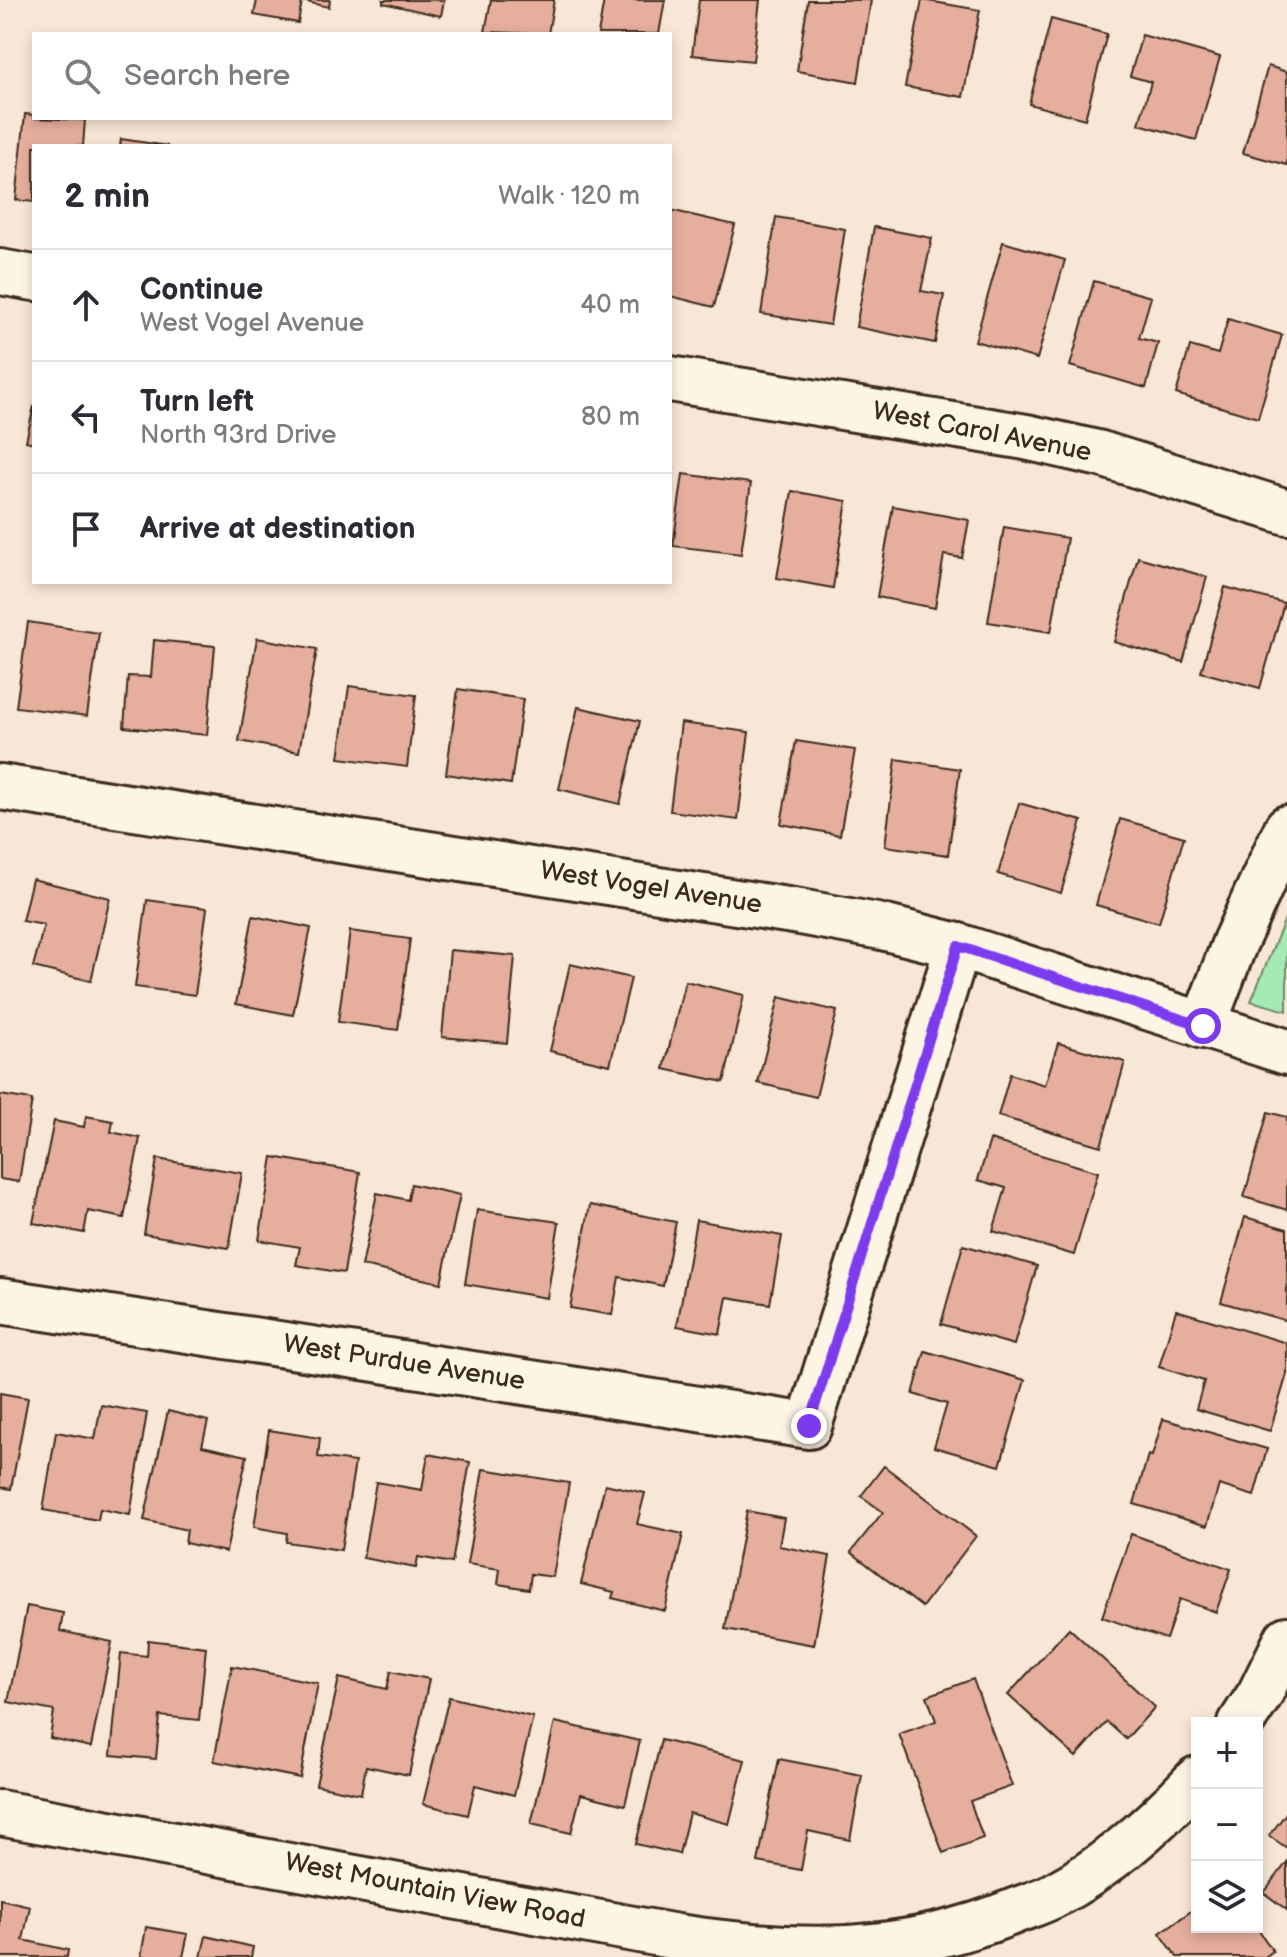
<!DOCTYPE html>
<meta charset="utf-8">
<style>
:root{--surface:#fff;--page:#f2f2f3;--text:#2b2b33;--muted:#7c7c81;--line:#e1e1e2}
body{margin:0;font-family:"Balsamiq Sans",sans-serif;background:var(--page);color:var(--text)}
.controls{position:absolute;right:24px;bottom:24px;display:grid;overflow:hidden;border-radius:0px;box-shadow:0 4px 12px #0003}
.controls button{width:72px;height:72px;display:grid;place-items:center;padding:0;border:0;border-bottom:2px solid var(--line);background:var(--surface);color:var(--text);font:40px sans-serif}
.stop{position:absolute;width:24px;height:24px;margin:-18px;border:6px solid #7c3aed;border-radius:50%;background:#fff}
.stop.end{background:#7c3aed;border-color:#fff;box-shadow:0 2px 8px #0008}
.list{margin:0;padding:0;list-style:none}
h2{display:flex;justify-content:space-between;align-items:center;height:104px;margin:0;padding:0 32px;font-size:34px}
h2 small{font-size:26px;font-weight:400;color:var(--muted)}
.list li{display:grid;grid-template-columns:52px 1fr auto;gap:24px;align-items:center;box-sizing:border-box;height:112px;padding:0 32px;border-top:2px solid var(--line)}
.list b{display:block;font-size:30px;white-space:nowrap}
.list p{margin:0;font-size:26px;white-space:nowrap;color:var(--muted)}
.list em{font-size:26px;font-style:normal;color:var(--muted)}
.icon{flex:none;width:44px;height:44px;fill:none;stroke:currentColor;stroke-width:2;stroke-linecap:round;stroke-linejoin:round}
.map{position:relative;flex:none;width:1287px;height:1957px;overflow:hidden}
.search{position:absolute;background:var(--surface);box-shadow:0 4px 12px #0003;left:32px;top:32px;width:640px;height:88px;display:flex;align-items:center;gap:20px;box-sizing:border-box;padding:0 28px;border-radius:0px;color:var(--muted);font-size:30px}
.panel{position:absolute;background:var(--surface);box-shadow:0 4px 12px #0003;left:32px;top:144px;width:640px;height:440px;border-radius:0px}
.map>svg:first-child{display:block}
.green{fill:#a5e9b4;stroke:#708a69;stroke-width:2}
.building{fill:#e6ae9c;stroke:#3b2a1e;stroke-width:2}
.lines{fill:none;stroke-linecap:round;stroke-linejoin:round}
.minor-casing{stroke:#3b2a1e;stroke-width:50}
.minor{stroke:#fcf5e5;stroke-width:44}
.route{stroke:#7c3aed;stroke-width:10}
.labels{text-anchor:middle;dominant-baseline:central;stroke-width:7;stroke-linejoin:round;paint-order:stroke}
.street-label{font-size:26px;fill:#3b2a1e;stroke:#fcf5e5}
</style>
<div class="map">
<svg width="1287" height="1957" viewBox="0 0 1287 1957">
<rect width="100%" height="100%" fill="#f8e7d6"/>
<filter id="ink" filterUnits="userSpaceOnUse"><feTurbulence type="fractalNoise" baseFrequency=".0125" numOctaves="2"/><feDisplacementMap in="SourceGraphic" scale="16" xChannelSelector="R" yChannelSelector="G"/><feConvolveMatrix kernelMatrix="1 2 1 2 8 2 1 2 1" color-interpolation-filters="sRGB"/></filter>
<g filter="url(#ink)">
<path class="green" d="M 1287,914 L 1287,1011 L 1251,1001 Z"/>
<g class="building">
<path d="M 257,0 L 330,0 L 329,7 L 302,1 L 298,23 L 254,15 Z"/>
<path d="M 383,0 L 444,0 L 441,16 L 383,3 Z"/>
<path d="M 491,0 L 554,0 L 548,34 L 485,32 Z"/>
<path d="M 604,0 L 665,0 L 659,34 L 598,34 Z"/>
<path d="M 699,0 L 760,0 L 753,61 L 692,55 Z"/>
<path d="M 808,0 L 871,0 L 858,82 L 797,71 Z"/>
<path d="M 922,0 L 980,10 L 963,97 L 905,87 Z"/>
<path d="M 1051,19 L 1107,34 L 1085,119 L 1029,104 Z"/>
<path d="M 1142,35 L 1220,57 L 1196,140 L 1139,124 L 1151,82 L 1130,76 Z"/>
<path d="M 1268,66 L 1287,72 L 1287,165 L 1243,153 Z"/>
<path d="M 25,114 L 34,115 L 34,118 L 85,120 L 83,146 L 34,146 L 34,202 L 16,200 Z"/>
<path d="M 121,139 L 168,146 L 120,146 Z"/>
<path d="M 670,210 L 735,225 L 714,307 L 670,296 Z"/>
<path d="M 776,217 L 845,229 L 830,325 L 761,314 Z"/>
<path d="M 874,227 L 932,238 L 921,291 L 944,295 L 935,343 L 856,327 Z"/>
<path d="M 1003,242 L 1065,260 L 1037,359 L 975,341 Z"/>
<path d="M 1094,281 L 1151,297 L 1139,338 L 1158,343 L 1146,388 L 1070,366 Z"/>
<path d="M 1228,319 L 1282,335 L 1258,418 L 1176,394 L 1190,346 L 1218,354 Z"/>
<path d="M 34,406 L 34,443 L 26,441 Z"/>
<path d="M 683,474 L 751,483 L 741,554 L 673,546 Z"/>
<path d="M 792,491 L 847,501 L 833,588 L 777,578 Z"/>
<path d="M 893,506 L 969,520 L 962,558 L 944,555 L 935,608 L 877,597 Z"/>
<path d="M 1004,527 L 1067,538 L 1051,632 L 988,622 Z"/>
<path d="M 1138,557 L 1207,577 L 1183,662 L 1114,642 Z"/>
<path d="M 1225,587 L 1284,603 L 1260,688 L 1201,672 Z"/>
<path d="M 28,622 L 99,633 L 87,716 L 16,707 Z"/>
<path d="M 257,638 L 317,649 L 299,752 L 239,741 Z"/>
<path d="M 154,640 L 215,646 L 207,735 L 124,727 L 128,676 L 151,677 Z"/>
<path d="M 349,686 L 416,695 L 407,767 L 339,758 Z"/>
<path d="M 458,689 L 523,699 L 511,784 L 446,774 Z"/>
<path d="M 578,707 L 640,721 L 620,804 L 559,789 Z"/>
<path d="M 681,723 L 749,732 L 738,820 L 670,811 Z"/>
<path d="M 796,741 L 855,750 L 840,835 L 781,824 Z"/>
<path d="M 896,759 L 960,769 L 948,855 L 885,846 Z"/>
<path d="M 1019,803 L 1082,821 L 1061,893 L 998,874 Z"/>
<path d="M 1120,819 L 1184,837 L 1159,923 L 1096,905 Z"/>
<path d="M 32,879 L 110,898 L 91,981 L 33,967 L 44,925 L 22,921 Z"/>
<path d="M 147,900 L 207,908 L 195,995 L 135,987 Z"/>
<path d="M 253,916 L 311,928 L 293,1015 L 236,1004 Z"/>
<path d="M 350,931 L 410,939 L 398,1030 L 338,1022 Z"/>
<path d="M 450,950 L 515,956 L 507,1043 L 442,1037 Z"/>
<path d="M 570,964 L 631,978 L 610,1065 L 550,1051 Z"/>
<path d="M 685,981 L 744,995 L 724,1082 L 664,1069 Z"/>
<path d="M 779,997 L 837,1011 L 816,1097 L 758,1083 Z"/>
<path d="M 1058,1043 L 1125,1062 L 1101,1146 L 998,1116 L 1010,1074 L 1045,1085 Z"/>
<path d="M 0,1095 L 32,1100 L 19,1182 L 0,1179 Z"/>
<path d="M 1268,1112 L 1287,1117 L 1287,1210 L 1244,1197 Z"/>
<path d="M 86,1116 L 113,1121 L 111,1132 L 140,1138 L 124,1218 L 88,1211 L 84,1233 L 33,1223 L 54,1121 L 84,1127 Z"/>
<path d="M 990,1140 L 1098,1172 L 1074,1255 L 993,1231 L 1006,1188 L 978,1180 Z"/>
<path d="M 273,1157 L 360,1172 L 344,1273 L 296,1265 L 300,1247 L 259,1240 Z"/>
<path d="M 157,1159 L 242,1173 L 229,1248 L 144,1234 Z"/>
<path d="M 411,1184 L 460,1195 L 441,1283 L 362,1266 L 377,1193 L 408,1200 Z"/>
<path d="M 590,1205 L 676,1222 L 663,1286 L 619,1277 L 612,1315 L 570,1308 Z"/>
<path d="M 477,1210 L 559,1222 L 547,1298 L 465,1284 Z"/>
<path d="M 1245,1217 L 1287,1229 L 1287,1321 L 1221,1302 Z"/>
<path d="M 696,1220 L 782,1236 L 770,1304 L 727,1297 L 720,1334 L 677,1326 Z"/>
<path d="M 963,1245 L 1037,1266 L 1014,1345 L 941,1324 Z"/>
<path d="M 1176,1310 L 1287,1343 L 1287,1374 L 1270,1431 L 1196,1409 L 1204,1381 L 1159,1367 Z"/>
<path d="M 925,1351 L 1025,1380 L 1000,1466 L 934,1447 L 947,1404 L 913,1394 Z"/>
<path d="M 0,1393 L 28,1398 L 11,1489 L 0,1487 Z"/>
<path d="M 101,1405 L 147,1413 L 130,1515 L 100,1509 L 98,1520 L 43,1510 L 56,1432 L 95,1439 Z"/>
<path d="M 168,1411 L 208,1421 L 202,1446 L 247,1456 L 226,1552 L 185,1543 L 187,1530 L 144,1520 Z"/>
<path d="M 1163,1419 L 1267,1449 L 1254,1496 L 1219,1485 L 1207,1526 L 1134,1504 L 1148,1455 L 1152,1456 Z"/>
<path d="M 269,1430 L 320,1438 L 318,1457 L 355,1462 L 341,1550 L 286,1542 L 287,1533 L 254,1527 Z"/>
<path d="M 428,1454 L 470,1462 L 452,1563 L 418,1557 L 416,1568 L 363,1558 L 376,1482 L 422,1490 Z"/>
<path d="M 884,1466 L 976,1536 L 922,1607 L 851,1552 L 883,1512 L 861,1496 Z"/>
<path d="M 483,1469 L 569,1483 L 553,1577 L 531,1574 L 529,1589 L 498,1584 L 500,1569 L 467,1564 Z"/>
<path d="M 605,1484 L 645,1493 L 637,1524 L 683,1534 L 665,1611 L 612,1598 L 614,1592 L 581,1584 Z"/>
<path d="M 747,1511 L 784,1518 L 779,1546 L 830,1556 L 814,1645 L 725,1629 Z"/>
<path d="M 1131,1534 L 1231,1569 L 1216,1612 L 1180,1599 L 1166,1639 L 1102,1617 Z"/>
<path d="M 27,1606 L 63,1613 L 60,1631 L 112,1642 L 91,1747 L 50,1738 L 54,1711 L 8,1702 Z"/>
<path d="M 1069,1628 L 1155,1707 L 1126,1739 L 1107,1722 L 1076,1757 L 1008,1695 Z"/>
<path d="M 148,1640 L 206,1647 L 199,1720 L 160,1716 L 156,1759 L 111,1755 L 121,1653 L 147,1656 Z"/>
<path d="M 232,1666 L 318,1683 L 300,1778 L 214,1761 Z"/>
<path d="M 391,1671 L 429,1679 L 409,1775 L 366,1766 L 361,1794 L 316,1785 L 339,1678 L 387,1689 Z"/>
<path d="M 973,1679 L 1012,1786 L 970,1801 L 983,1838 L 943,1853 L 899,1734 L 936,1721 L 927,1696 Z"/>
<path d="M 449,1697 L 533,1717 L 514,1795 L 475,1785 L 468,1815 L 423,1804 Z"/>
<path d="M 555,1722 L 640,1741 L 625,1805 L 581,1794 L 571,1833 L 531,1824 Z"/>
<path d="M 661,1740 L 745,1760 L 729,1824 L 689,1813 L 679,1854 L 636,1844 Z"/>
<path d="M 779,1759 L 862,1775 L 850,1840 L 808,1831 L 801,1870 L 758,1862 Z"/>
<path d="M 1287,1812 L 1287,1848 L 1269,1836 Z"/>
<path d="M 1287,1862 L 1287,1910 L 1264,1893 Z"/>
<path d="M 0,1899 L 30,1906 L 23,1940 L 68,1950 L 67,1957 L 0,1957 Z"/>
<path d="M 1197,1907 L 1197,1927 L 1256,1927 L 1273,1951 L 1265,1957 L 1177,1957 L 1160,1933 Z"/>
<path d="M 146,1927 L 188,1934 L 183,1957 L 141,1957 Z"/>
<path d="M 206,1936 L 253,1947 L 251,1957 L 201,1957 Z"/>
</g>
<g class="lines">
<g class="minor-casing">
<g id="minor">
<path d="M 0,272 L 34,278"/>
<path d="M 670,379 L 1026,437 L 1101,454 L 1287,512"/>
<path d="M 0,787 L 800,912 L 882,927 L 958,946 L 1287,1052"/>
<path d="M 1203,1026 L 1235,942 L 1287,828"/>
<path d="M 0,1301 L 809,1426 L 958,946"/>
<path d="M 1241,1723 L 1260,1694 L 1287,1639"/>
<path d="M 0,1813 L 677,1937 C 798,1955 902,1957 1017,1910 C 1030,1905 1044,1901 1056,1894 C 1109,1866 1156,1823 1197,1779"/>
</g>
</g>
<use href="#minor" class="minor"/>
</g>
</g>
<g class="lines" filter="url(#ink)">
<path class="route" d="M 809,1426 L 958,946 L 1203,1026"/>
</g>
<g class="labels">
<g class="street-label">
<text transform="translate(982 432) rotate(11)">West Carol Avenue</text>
<text transform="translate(651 888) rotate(9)">West Vogel Avenue</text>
<text transform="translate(404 1363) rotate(9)">West Purdue Avenue</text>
<text transform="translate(435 1891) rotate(11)">West Mountain View Road</text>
</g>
</g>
</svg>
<div class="controls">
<button>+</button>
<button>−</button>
<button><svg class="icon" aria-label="layers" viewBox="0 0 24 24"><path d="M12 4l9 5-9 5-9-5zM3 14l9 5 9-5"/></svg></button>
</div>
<div class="stop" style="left:1203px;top:1026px"></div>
<div class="stop end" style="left:809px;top:1426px"></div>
<div class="search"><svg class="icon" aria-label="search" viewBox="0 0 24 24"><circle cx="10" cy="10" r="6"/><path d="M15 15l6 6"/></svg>Search here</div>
<section class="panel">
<h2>2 min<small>Walk · 120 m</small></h2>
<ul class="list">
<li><svg class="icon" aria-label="ahead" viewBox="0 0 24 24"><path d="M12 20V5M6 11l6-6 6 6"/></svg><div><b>Continue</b><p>West Vogel Avenue</p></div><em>40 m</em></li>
<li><svg class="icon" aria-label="left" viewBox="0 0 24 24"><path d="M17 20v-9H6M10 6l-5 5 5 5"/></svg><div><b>Turn left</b><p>North 93rd Drive</p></div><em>80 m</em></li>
<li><svg class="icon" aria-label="arrive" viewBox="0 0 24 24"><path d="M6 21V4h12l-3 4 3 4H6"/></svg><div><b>Arrive at destination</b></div></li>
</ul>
</section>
</div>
